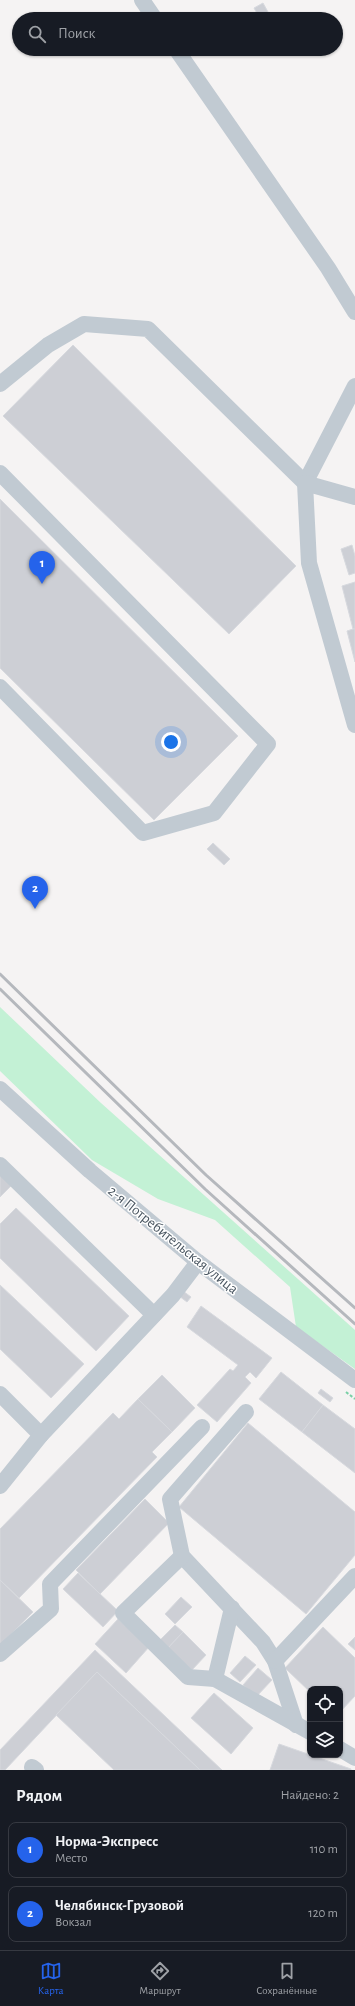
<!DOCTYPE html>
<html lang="ru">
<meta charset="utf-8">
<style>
:root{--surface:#171b24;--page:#20242c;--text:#f1f3f6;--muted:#9ea1a6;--line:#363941;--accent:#2563eb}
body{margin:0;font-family:"Alegreya Sans",sans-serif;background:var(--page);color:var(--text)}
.controls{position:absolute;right:12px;bottom:12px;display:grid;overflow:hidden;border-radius:8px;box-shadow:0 1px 3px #0004}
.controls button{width:36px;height:36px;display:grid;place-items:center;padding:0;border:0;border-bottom:1px solid var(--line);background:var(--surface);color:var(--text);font:20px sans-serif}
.you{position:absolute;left:171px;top:742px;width:14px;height:14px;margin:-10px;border:3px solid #fff;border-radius:50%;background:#1a73e8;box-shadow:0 0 0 6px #1a73e833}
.badge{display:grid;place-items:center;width:26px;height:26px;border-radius:50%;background:var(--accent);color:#fff;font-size:13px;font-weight:700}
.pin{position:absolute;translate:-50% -33px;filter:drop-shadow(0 1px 2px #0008)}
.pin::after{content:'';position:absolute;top:21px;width:14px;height:12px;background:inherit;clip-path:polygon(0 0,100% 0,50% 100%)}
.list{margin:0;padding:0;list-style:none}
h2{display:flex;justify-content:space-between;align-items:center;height:52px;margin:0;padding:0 16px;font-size:17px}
h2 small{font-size:13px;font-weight:400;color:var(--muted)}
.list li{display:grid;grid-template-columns:26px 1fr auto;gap:12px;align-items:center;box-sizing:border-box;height:56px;margin:0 8px 8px;padding:0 8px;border:1px solid var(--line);border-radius:8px}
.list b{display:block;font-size:15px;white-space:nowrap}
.list p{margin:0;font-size:13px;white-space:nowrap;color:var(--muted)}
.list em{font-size:13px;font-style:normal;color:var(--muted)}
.icon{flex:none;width:22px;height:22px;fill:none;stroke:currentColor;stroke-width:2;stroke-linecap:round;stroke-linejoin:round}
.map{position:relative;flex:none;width:355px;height:1770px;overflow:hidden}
.search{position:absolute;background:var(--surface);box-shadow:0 1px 3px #0004;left:12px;right:12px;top:12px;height:44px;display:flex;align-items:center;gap:10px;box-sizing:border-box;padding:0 14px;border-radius:22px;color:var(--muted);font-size:15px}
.sheet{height:180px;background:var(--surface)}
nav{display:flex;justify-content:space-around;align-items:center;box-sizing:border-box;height:56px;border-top:1px solid var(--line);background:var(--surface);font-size:11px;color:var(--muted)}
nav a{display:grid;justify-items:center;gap:2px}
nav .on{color:var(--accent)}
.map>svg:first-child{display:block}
.green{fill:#c3f1d5}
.building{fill:#cdcfd5;stroke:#d7d9de}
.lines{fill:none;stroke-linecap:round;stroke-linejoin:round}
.path{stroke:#7ad0a6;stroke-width:2;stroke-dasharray:3 2;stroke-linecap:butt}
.minor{stroke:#c1cad2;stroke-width:16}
.rail{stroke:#b5b8bd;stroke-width:3}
.labels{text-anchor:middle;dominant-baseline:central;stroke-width:3;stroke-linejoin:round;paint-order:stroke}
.street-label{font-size:15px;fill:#4a5661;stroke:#fff}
</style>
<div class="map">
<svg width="355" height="1770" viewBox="0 0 355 1770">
<rect width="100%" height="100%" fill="#f5f3f3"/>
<path class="green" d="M 0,1007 L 101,1103 L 355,1330 L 355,1369 L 296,1327 L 290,1287 L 215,1220 L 158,1199 L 92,1160 L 0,1071 Z"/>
<g class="building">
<path d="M 263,3 L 268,12 L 259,17 L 254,8 Z"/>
<path d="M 73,345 L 296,566 L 229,634 L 3,416 Z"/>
<path d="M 0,499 L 238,736 L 154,820 L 0,668 Z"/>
<path d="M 352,545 L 355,556 L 355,573 L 349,575 L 341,549 Z"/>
<path d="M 355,582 L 355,629 L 353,629 L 342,586 Z"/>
<path d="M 353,629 L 355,629 L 355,662 L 347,631 Z"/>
<path d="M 213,843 L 230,859 L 224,865 L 207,849 Z"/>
<path d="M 0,1174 L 12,1185 L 0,1197 Z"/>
<path d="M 16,1208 L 129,1316 L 96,1351 L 0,1258 L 0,1224 Z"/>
<path d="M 0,1285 L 84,1364 L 51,1398 L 0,1349 Z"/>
<path d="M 183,1291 L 191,1297 L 187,1302 L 179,1296 Z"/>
<path d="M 201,1306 L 272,1358 L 256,1378 L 250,1372 L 245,1377 L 251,1383 L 217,1422 L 197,1405 L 230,1369 L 233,1371 L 238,1365 L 187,1327 Z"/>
<path d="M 281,1372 L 323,1405 L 302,1432 L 259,1399 Z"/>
<path d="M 162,1375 L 195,1408 L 172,1432 L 138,1399 Z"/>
<path d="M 321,1389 L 333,1398 L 330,1402 L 318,1393 Z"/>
<path d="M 138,1399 L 172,1432 L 152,1452 L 157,1457 L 19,1598 L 0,1580 L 0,1529 L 113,1413 L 119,1419 Z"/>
<path d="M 323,1405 L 355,1429 L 355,1473 L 302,1432 Z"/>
<path d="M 248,1423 L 355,1512 L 355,1555 L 306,1614 L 179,1507 Z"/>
<path d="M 145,1499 L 169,1523 L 100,1594 L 76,1570 Z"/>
<path d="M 78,1573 L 118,1611 L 103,1627 L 63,1589 Z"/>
<path d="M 0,1580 L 33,1612 L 0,1645 Z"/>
<path d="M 181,1597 L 192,1607 L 175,1624 L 165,1614 Z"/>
<path d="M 118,1619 L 149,1647 L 126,1673 L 95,1644 Z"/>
<path d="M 175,1625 L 183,1632 L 167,1649 L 159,1641 Z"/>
<path d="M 323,1627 L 355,1658 L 355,1696 L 340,1712 L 340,1689 L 310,1689 L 310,1692 L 285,1668 Z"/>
<path d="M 183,1632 L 206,1655 L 191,1671 L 167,1649 Z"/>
<path d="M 355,1637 L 355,1650 L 348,1644 Z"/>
<path d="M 95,1650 L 222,1770 L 200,1770 L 97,1672 L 5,1770 L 0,1770 L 0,1750 Z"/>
<path d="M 245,1656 L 256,1665 L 240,1682 L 230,1673 Z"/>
<path d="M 258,1668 L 272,1680 L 256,1697 L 243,1685 Z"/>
<path d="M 97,1672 L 200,1770 L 114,1770 L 56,1715 Z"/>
<path d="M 214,1693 L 253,1728 L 231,1754 L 191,1718 Z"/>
<path d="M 279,1744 L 351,1769 L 351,1770 L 270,1770 Z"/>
</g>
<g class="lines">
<path class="path" d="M 346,1392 L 355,1399"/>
<g class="minor">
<path d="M 142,0 L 155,19"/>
<path d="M 176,49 L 328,268 L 355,312"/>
<path d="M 0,384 L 48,345 L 84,324 L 148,329 L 305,483 L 355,386"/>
<path d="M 0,473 L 268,744 L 214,813 L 143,833 L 0,687"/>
<path d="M 355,497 L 305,483 L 309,563 L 355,725"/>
<path d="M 0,1089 L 90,1171 L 198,1262 L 355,1380"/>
<path d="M 0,1165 L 154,1315"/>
<path d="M 0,1394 L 41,1435"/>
<path d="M 246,1412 L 170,1499 L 182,1556 L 263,1642 L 275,1661 L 296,1725"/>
<path d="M 0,1486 L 41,1435 L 173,1295 L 198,1262"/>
<path d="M 182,1556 L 123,1613 L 188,1677 L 215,1679 L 310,1732"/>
<path d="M 0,1654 L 51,1609 L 50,1584 L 202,1427"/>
<path d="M 275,1661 L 355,1576"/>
<path d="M 215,1679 L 232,1608"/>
<path d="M 340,1749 L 355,1758"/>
<path d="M 32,1767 L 36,1770"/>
</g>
<g class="rail">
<path d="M 0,974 L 206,1175 L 355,1308"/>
<path d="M 0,989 L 205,1189 L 355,1324"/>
</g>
</g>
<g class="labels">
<g class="street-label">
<text transform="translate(173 1240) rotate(39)">2-я Потребительская улица</text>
</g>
</g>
</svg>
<div class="controls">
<button><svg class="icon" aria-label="locate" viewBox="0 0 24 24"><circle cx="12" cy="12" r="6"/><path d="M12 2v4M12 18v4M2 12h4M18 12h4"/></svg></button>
<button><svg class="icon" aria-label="layers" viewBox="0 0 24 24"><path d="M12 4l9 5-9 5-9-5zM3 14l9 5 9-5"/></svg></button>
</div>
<div class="you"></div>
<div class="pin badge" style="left:42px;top:584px">1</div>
<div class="pin badge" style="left:35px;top:909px">2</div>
<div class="search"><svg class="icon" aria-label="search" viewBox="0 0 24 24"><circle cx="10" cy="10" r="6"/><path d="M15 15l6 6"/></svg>Поиск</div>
</div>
<section class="sheet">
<h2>Рядом<small>Найдено: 2</small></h2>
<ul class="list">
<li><span class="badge">1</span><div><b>Норма-Экспресс</b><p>Место</p></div><em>110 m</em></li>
<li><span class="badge">2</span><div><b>Челябинск-Грузовой</b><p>Вокзал</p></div><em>120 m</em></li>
</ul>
</section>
<nav>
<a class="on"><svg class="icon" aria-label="map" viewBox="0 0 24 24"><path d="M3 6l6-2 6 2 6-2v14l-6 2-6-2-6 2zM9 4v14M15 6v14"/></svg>Карта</a>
<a><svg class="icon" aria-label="directions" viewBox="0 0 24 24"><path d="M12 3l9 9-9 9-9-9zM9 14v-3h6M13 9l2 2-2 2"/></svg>Маршрут</a>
<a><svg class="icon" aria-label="saved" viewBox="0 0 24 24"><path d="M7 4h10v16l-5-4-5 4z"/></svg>Сохранённые</a>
</nav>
